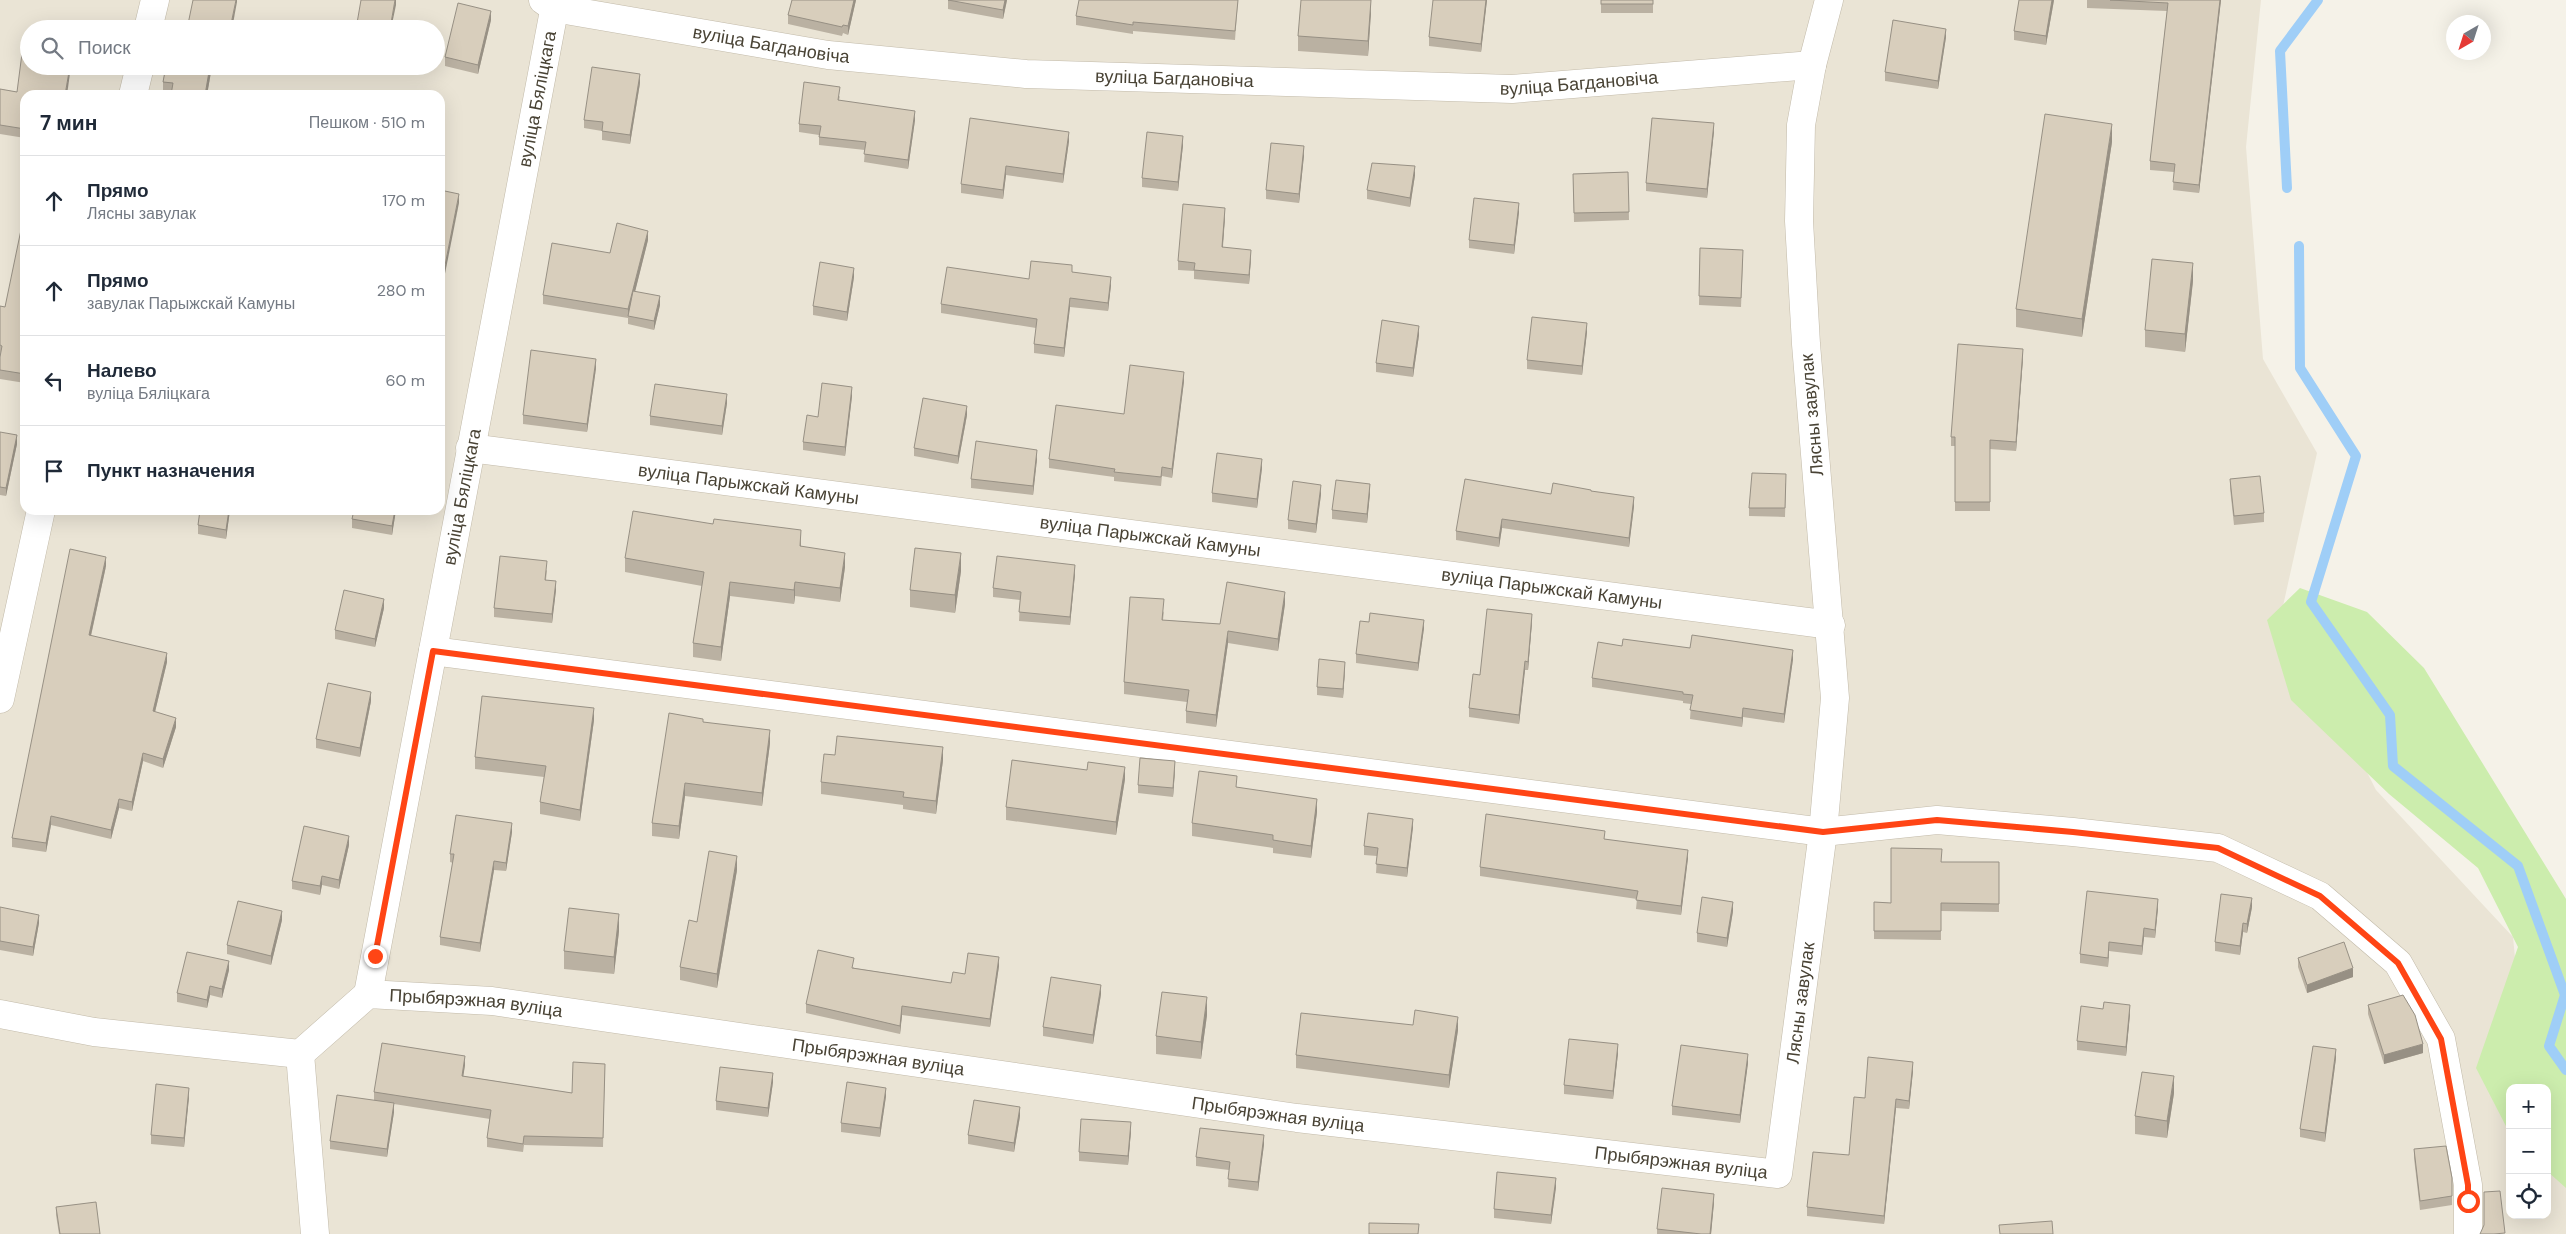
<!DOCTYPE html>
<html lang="ru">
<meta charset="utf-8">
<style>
:root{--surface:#fff;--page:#f2f2f3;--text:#1f2937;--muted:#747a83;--line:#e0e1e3}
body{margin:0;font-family:"DM Sans",sans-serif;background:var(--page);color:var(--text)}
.controls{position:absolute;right:15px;bottom:15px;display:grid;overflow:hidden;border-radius:10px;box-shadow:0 5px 20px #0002}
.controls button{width:45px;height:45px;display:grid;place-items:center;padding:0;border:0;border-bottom:1px solid var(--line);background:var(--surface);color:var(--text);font:25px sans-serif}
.compass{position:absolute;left:2446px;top:15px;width:45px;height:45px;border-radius:50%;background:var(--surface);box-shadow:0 5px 20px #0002;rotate:219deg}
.stop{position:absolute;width:15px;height:15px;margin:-11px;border:4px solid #ff4515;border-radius:50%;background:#fff}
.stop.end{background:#ff4515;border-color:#fff;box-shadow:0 1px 5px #0008}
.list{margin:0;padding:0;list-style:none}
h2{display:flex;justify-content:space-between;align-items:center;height:65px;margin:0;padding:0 20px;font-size:21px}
h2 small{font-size:16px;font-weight:400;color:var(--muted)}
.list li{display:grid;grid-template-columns:32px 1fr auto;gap:15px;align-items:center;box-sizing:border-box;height:90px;padding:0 20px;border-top:1px solid var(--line)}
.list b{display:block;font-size:19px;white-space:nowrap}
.list p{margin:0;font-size:16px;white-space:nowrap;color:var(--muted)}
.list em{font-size:16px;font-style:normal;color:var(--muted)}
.icon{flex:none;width:28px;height:28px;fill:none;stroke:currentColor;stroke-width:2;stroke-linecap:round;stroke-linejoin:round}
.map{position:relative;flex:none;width:2566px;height:1234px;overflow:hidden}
.search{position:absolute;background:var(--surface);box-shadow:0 5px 20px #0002;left:20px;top:20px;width:425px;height:55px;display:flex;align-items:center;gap:12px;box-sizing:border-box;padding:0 18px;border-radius:28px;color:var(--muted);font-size:19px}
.panel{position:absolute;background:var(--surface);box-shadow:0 5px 20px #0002;left:20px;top:90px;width:425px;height:425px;border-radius:15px}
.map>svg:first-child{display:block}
.residential{fill:#eae4d5;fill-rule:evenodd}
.green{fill:#ccedad}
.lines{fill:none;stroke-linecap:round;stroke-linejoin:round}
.stream{stroke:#9fcef7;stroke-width:10}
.minor-casing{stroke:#c2baa9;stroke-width:29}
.minor{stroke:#fff;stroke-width:28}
.wall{fill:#bab1a2}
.shaded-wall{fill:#979084}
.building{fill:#d8cebc;stroke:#979084}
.route{stroke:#ff4515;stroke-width:6}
.labels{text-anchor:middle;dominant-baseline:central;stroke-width:4;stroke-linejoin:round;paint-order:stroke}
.street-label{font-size:18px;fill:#494335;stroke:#fff}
</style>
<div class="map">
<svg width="2566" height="1234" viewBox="0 0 2566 1234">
<rect width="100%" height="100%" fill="#f5f2e8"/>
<path class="residential" d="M 0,0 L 2261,0 L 2246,147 L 2263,359 L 2317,453 L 2283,606 L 2376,790 L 2513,937 L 2526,1073 L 2510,1088 L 2510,1215 L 2547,1215 L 2547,1093 L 2566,1111 L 2566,1234 L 0,1234 ZM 29,29 L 436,29 L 436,66 L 29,66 ZM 25,95 L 440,95 L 440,510 L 25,510 Z"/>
<path class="green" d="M 2300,588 L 2367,612 L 2424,668 L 2566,899 L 2566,1188 L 2547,1171 L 2547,1088 L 2510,1088 L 2510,1134 L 2476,1068 L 2518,947 L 2478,868 L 2389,794 L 2291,700 L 2267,620 Z"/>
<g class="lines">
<g class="stream">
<path d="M 2287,188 L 2280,51 L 2318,0"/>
<path d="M 2299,246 L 2300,368 L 2356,456 L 2311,602 L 2390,715 L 2393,766 L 2518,866 L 2565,995 L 2549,1046 L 2566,1070"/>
</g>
<g class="minor-casing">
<g id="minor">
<path id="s1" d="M 543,0 L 554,8 L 828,55 L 1026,74 L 1512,89 L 1812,65"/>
<path d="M 148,29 L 155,0"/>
<path d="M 133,95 L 140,66"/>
<path id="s2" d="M 470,448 L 1831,625"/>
<path d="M 433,651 L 1823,832 L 1937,820 L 2073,832 L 2218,848 L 2320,896 L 2398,963 L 2441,1039 L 2468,1185 L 2468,1234"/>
<path d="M 0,699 L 41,510"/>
<path id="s3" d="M 368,994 L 556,0"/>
<path id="s4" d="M 0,1014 L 94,1032 L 300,1054 L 368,994 L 492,1001 L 1297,1118 L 1778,1174 L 1823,832 L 1835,698 L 1806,344 L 1799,221 L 1801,125 L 1812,65 L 1829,0"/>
<path d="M 300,1054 L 315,1234"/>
</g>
</g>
<use href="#minor" class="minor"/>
</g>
<g class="wall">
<path d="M 792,0 L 856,0 L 848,35 L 843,33 L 842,36 L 788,24 L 788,15 Z"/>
<path d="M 948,0 L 1007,0 L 1003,19 L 948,9 Z"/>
<path d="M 1238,0 L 1235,40 L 1133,31 L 1133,34 L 1076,25 L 1076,16 Z"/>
<path d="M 1487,0 L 1481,52 L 1429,46 L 1429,37 Z"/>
<rect x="1601" y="0" width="52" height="13"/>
<path d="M 2054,0 L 2046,45 L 2014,40 L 2014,31 Z"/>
<path d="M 2087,0 L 2221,0 L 2199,193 L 2173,190 L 2174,172 L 2150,170 L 2150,161 L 2167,11 L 2087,8 Z"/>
<path d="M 1371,12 L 1368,56 L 1298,51 L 1298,36 Z"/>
<path d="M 491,20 L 478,74 L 445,66 L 445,57 Z"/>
<path d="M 1946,37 L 1938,89 L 1885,81 L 1885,72 Z"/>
<path d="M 166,66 L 212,66 L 207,95 L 163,91 L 163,82 Z"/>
<path d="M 640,83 L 630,144 L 602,140 L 602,131 L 584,128 L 584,120 Z"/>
<path d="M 0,89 L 17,92 L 25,95 L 25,138 L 0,134 Z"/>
<path d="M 840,96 L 839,100 L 915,120 L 908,169 L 864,162 L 865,150 L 819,145 L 819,135 L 799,132 L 799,124 Z"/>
<path d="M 1714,131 L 1707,198 L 1646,191 L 1646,183 Z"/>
<path d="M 1069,141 L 1063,183 L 1006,175 L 1003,199 L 961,193 L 961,184 Z"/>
<path d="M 2112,142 L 2082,337 L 2016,327 L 2016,309 Z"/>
<path d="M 1183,145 L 1178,191 L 1142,187 L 1142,178 Z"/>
<path d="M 25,153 L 25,182 L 21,181 L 21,172 Z"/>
<path d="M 1304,155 L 1299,203 L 1266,199 L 1266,190 Z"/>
<path d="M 1628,172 L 1629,220 L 1574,222 L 1573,174 Z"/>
<path d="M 1415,175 L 1410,207 L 1367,199 L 1367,190 Z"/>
<path d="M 1519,212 L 1514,254 L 1469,248 L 1469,240 Z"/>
<path d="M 1225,217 L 1223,247 L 1251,258 L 1249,284 L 1194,279 L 1194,271 L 1178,270 L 1178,261 Z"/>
<path d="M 25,225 L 25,383 L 0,379 L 0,306 L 5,307 Z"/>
<path d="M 648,240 L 635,291 L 660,305 L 654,330 L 628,324 L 628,318 L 543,304 L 543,295 L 610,253 Z"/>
<path d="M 1700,248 L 1743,259 L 1741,307 L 1699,305 Z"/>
<path d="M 1072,272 L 1111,285 L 1108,311 L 1070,307 L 1064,357 L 1034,353 L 1034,344 L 1036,328 L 941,313 L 941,304 L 1029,279 Z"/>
<path d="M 854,277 L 847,321 L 813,315 L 813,306 Z"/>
<path d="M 2193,281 L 2185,352 L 2145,347 L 2145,330 Z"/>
<path d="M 1587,332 L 1582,375 L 1527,369 L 1527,360 Z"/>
<path d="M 1419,335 L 1413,377 L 1376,372 L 1376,363 Z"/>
<path d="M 2023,358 L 2016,451 L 1990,449 L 1990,511 L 1955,511 L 1955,446 L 1951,446 L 1951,437 Z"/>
<path d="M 596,368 L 587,432 L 523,424 L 523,415 Z"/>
<path d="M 1184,381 L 1172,478 L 1162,476 L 1161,486 L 1114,481 L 1114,477 L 1049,468 L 1049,459 L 1124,414 Z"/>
<path d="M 852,396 L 845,456 L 803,450 L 803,442 Z"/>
<path d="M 727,403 L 722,435 L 650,425 L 650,416 Z"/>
<path d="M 967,415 L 958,464 L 914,456 L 914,448 Z"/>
<path d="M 0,432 L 17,444 L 6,496 L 0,495 Z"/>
<path d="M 1037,459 L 1033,495 L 971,488 L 971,479 Z"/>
<path d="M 1262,468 L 1257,508 L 1212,502 L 1212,493 Z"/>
<path d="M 2230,479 L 2264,513 L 2264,522 L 2234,525 L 2230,488 Z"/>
<path d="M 1786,483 L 1785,517 L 1749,516 L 1749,508 Z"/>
<path d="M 1591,491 L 1634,506 L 1629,547 L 1502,528 L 1499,547 L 1456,540 L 1456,531 L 1551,494 Z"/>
<path d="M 1370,493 L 1367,523 L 1332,519 L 1332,510 Z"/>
<path d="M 1321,494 L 1316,533 L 1288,529 L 1288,520 Z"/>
<path d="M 114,510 L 128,510 L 128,513 Z"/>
<path d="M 230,510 L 226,539 L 198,534 L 198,525 Z"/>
<path d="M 396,510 L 392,535 L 352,528 L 352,519 Z"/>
<path d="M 801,546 L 845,567 L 840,602 L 795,596 L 794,604 L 730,596 L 721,661 L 693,657 L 693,643 L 702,586 L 625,572 L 625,558 Z"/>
<path d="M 106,566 L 91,636 L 167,662 L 155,712 L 176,727 L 163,768 L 143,761 L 132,811 L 119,808 L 111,839 L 51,825 L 46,852 L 12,847 L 12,838 Z"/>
<path d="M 547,570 L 546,580 L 556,590 L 552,623 L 494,617 L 494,608 Z"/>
<path d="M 961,571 L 955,613 L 910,607 L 910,590 Z"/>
<path d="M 1075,574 L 1070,625 L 1019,621 L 1020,600 L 993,597 L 993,588 Z"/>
<path d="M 1285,604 L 1278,651 L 1228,643 L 1216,727 L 1186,723 L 1186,711 L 1187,702 L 1124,694 L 1124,682 L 1164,611 L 1163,620 L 1220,624 Z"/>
<path d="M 384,608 L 375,647 L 335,639 L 335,630 Z"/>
<path d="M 1369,622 L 1424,628 L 1418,671 L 1356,663 L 1356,654 Z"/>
<path d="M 1532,622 L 1528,670 L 1525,670 L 1519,724 L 1469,717 L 1469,708 L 1480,675 Z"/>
<path d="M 1622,646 L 1690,648 L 1793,659 L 1784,723 L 1743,717 L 1742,727 L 1690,719 L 1691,704 L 1683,703 L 1683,701 L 1592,687 L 1592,678 Z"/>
<path d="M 1345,670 L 1343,698 L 1317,695 L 1317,687 Z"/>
<path d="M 371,701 L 360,757 L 316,748 L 316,739 Z"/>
<path d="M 594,720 L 580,821 L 540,814 L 540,802 L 544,777 L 475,769 L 475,757 Z"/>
<path d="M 703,722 L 770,743 L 762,806 L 685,796 L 679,839 L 652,836 L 652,823 Z"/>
<path d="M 835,755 L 943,760 L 936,814 L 903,809 L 903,805 L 821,794 L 821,782 Z"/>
<path d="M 1175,770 L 1173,797 L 1138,793 L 1138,785 Z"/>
<path d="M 1125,779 L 1116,835 L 1006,820 L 1006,807 Z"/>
<path d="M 1237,787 L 1317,812 L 1311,858 L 1273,853 L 1273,848 L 1192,836 L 1192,823 Z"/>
<path d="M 1413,827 L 1407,877 L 1376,873 L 1377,856 L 1364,855 L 1364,846 Z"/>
<path d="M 512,832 L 506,871 L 494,870 L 480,952 L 440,945 L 440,937 L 453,863 L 450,862 L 450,854 Z"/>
<path d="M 1605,839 L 1688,858 L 1681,915 L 1636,909 L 1637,899 L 1480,876 L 1480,867 Z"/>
<path d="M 349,845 L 339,889 L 322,885 L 320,895 L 292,889 L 292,881 Z"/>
<path d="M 1942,862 L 1999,862 L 1999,912 L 1941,911 L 1941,940 L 1874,939 L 1874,902 L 1891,903 Z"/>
<path d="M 737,870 L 717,988 L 680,980 L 680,967 L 697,922 Z"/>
<path d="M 0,907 L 39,923 L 33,956 L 0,950 Z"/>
<path d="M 2252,907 L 2247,933 L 2243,932 L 2240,955 L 2215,951 L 2215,942 Z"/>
<path d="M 2158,908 L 2155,938 L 2144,937 L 2142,955 L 2109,951 L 2108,967 L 2080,963 L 2080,954 Z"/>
<path d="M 1733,911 L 1727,947 L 1697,942 L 1697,933 Z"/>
<path d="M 282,920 L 271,965 L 227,954 L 227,945 Z"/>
<path d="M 619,931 L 614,974 L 564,969 L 564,951 Z"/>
<path d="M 2298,958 L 2353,977 L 2307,993 L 2298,967 Z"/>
<path d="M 999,966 L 990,1027 L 902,1015 L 900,1034 L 806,1013 L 806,1004 L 854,967 L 854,968 L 951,983 L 965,974 Z"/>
<path d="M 229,970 L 222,998 L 210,995 L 207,1008 L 177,1002 L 177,993 Z"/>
<path d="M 1101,994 L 1093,1044 L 1043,1036 L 1043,1027 Z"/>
<path d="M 2368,1005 L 2423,1053 L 2384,1064 L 2368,1014 Z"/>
<path d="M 2103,1009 L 2130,1014 L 2126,1056 L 2077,1050 L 2077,1041 Z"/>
<path d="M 1207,1015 L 1201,1059 L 1156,1054 L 1156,1036 Z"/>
<path d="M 1413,1025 L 1458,1030 L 1449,1088 L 1296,1068 L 1296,1055 Z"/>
<path d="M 1618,1053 L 1613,1099 L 1564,1094 L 1564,1085 Z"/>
<path d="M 2336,1058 L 2325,1142 L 2300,1137 L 2300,1129 Z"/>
<path d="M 1748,1063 L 1740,1123 L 1672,1115 L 1672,1106 Z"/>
<path d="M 605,1064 L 603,1147 L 524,1145 L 523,1152 L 487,1147 L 487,1138 L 490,1119 L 394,1104 L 394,1112 L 387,1157 L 330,1149 L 330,1141 L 374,1100 L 374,1092 L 465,1065 L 463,1076 L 572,1093 Z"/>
<path d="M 1913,1071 L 1909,1109 L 1896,1108 L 1884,1224 L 1807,1216 L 1807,1207 L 1849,1155 L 1865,1098 Z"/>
<path d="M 773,1082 L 768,1117 L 716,1110 L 716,1101 Z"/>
<path d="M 2174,1093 L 2167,1138 L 2135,1134 L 2135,1116 Z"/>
<path d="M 886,1096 L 880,1137 L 841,1132 L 841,1123 Z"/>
<path d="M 189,1097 L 184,1147 L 151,1144 L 151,1135 Z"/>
<path d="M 1020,1116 L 1014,1152 L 968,1144 L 968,1135 Z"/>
<path d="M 1131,1131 L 1128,1165 L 1079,1161 L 1079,1152 Z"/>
<path d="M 1264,1144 L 1258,1191 L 1228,1187 L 1229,1170 L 1196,1166 L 1196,1157 Z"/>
<path d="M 2414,1149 L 2452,1178 L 2452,1205 L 2420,1210 L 2414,1158 Z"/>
<path d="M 1556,1187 L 1551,1224 L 1494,1218 L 1494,1209 Z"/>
<path d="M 1714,1202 L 1711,1234 L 1657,1234 L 1657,1229 Z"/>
<path d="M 56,1207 L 100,1234 L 59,1234 L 56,1215 Z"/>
</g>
<g class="shaded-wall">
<path d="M 236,0 L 237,0 L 237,2 L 232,29 L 230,29 Z"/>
<path d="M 395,0 L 396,0 L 396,5 L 391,29 L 390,29 Z"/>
<path d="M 854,0 L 856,0 L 848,35 L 848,26 Z"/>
<path d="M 1005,0 L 1007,0 L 1003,19 L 1003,10 Z"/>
<path d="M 1371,0 L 1371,12 L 1368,56 L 1368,41 Z"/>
<path d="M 1486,0 L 1487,0 L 1481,52 L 1481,44 Z"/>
<path d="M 2052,0 L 2054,0 L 2046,45 L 2046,36 Z"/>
<path d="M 2220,0 L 2221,0 L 2199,193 L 2199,185 Z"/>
<path d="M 491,11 L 491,20 L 478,74 L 478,65 Z"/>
<path d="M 1946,29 L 1946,37 L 1938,89 L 1938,81 Z"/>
<path d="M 70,66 L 71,66 L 67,95 L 65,95 Z"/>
<path d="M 210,66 L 212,66 L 207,95 L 205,95 Z"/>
<path d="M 640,74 L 640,83 L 630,144 L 630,135 Z"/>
<path d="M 915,111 L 915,120 L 908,169 L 908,160 Z"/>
<path d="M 1714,123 L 1714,131 L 1707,198 L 1707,189 Z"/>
<path d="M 2112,124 L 2112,142 L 2082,337 L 2082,319 Z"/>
<path d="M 1069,132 L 1069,141 L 1063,183 L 1063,174 Z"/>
<path d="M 1183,136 L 1183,145 L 1178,191 L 1178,182 Z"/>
<path d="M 1304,146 L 1304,155 L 1299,203 L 1299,194 Z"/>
<path d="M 1006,166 L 1006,175 L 1003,199 L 1003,190 Z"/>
<path d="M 1415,166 L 1415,175 L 1410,207 L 1410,198 Z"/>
<path d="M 459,194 L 459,203 L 440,299 L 440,291 Z"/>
<path d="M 1519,203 L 1519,212 L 1514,254 L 1514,245 Z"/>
<path d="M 1225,208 L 1225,217 L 1222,256 L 1222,247 Z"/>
<path d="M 648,231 L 648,240 L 629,316 L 628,316 L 628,309 Z"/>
<path d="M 1251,250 L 1251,258 L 1249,284 L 1249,275 Z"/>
<path d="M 2193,263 L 2193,281 L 2185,352 L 2185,334 Z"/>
<path d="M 854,268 L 854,277 L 847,321 L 847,312 Z"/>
<path d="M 1111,277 L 1111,285 L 1108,311 L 1108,303 Z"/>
<path d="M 660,296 L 660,305 L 654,330 L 654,321 Z"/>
<path d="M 1070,298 L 1070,307 L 1064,357 L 1064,348 Z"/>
<path d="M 1587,323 L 1587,332 L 1582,375 L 1582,366 Z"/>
<path d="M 1419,326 L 1419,335 L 1413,377 L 1413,368 Z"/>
<path d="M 2023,349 L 2023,358 L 2016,451 L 2016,442 Z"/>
<path d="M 596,359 L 596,368 L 587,432 L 587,424 Z"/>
<path d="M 1184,372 L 1184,381 L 1172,478 L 1172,469 Z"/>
<path d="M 852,387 L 852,396 L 845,456 L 845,447 Z"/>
<path d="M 727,394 L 727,403 L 722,435 L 722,426 Z"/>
<path d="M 967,406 L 967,415 L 958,464 L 958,456 Z"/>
<path d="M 17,435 L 17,444 L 6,496 L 6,488 Z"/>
<path d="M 1037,450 L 1037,459 L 1033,495 L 1033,486 Z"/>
<path d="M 1262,459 L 1262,468 L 1257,508 L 1257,499 Z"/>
<path d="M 1370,484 L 1370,493 L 1367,523 L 1367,514 Z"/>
<path d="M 1321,485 L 1321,494 L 1316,533 L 1316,524 Z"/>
<path d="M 1634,497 L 1634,506 L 1629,547 L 1629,538 Z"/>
<path d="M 229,510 L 230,510 L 226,539 L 226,530 Z"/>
<path d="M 395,510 L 396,510 L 392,535 L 392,526 Z"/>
<path d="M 1502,519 L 1502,528 L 1499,547 L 1499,538 Z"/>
<path d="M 801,530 L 801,544 L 800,560 L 800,546 Z"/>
<path d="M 845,553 L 845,567 L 840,602 L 840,588 Z"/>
<path d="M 961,553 L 961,571 L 955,613 L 955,595 Z"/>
<path d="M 106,557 L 106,566 L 89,644 L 89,635 Z"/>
<path d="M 1075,565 L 1075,574 L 1070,625 L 1070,617 Z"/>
<path d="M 556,581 L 556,590 L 552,623 L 552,614 Z"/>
<path d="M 730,582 L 730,596 L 721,661 L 721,647 Z"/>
<path d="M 795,582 L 795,596 L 794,604 L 794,590 Z"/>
<path d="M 1285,592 L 1285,604 L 1278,651 L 1278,639 Z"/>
<path d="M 384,599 L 384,608 L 375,647 L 375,639 Z"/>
<path d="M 1532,614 L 1532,622 L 1528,670 L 1528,662 Z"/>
<path d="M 1424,620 L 1424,628 L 1418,671 L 1418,663 Z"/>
<path d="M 1228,631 L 1228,643 L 1216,727 L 1216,715 Z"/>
<path d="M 1793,650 L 1793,659 L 1784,723 L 1784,714 Z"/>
<path d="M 167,653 L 167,662 L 153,720 L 153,711 Z"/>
<path d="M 1525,661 L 1525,670 L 1519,724 L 1519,715 Z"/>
<path d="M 1345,662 L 1345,670 L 1343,698 L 1343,689 Z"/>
<path d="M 371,692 L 371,701 L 360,757 L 360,748 Z"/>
<path d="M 594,708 L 594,720 L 580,821 L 580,810 Z"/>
<path d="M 1743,708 L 1743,717 L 1742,727 L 1742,718 Z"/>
<path d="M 176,718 L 176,727 L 163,768 L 163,759 Z"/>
<path d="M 770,730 L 770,743 L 762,806 L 762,793 Z"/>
<path d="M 943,747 L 943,760 L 936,814 L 936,801 Z"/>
<path d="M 143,753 L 143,761 L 132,811 L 132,802 Z"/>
<path d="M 1175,761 L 1175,770 L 1173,797 L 1173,788 Z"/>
<path d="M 1125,767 L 1125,779 L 1116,835 L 1116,822 Z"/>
<path d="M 685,783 L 685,796 L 679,839 L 679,826 Z"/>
<path d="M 119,799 L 119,808 L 111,839 L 111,830 Z"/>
<path d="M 1317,799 L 1317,812 L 1311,858 L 1311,846 Z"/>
<path d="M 51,816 L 51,825 L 46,852 L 46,843 Z"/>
<path d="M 1413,819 L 1413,827 L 1407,877 L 1407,868 Z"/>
<path d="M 512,823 L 512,832 L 506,871 L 506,863 Z"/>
<path d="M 349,836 L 349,845 L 339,889 L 339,880 Z"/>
<path d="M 1688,850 L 1688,858 L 1681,915 L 1681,906 Z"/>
<path d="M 737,856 L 737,870 L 717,988 L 717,974 Z"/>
<path d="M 494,861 L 494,870 L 480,952 L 480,943 Z"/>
<path d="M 322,876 L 322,885 L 320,895 L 320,886 Z"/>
<path d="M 2252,898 L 2252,907 L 2247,933 L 2247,924 Z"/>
<path d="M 2158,899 L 2158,908 L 2155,938 L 2155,930 Z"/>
<path d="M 1733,902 L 1733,911 L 1727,947 L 1727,938 Z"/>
<path d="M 282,911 L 282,920 L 271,965 L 271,956 Z"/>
<path d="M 619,914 L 619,931 L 614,974 L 614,957 Z"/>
<path d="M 39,915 L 39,923 L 33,956 L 33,947 Z"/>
<path d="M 2243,923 L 2243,932 L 2240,955 L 2240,946 Z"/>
<path d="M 2144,928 L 2144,937 L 2142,955 L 2142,946 Z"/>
<path d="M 2109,942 L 2109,951 L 2108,967 L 2108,958 Z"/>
<path d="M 999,957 L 999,966 L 990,1027 L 990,1019 Z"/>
<path d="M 229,961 L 229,970 L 222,998 L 222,989 Z"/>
<path d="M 2353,968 L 2353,977 L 2307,993 L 2307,985 Z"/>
<path d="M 1101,985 L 1101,994 L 1093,1044 L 1093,1035 Z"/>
<path d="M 210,986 L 210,995 L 207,1008 L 207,1000 Z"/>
<path d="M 1207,997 L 1207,1015 L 1201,1059 L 1201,1042 Z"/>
<path d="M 2130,1005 L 2130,1014 L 2126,1056 L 2126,1047 Z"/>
<path d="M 902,1006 L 902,1015 L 900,1034 L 900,1026 Z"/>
<path d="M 1458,1017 L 1458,1030 L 1449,1088 L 1449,1075 Z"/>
<path d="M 1618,1044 L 1618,1053 L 1613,1099 L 1613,1091 Z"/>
<path d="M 2423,1044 L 2423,1053 L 2384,1064 L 2384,1055 Z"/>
<path d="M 2336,1049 L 2336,1058 L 2325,1142 L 2325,1133 Z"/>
<path d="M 1748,1054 L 1748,1063 L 1740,1123 L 1740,1115 Z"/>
<path d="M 465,1056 L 465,1065 L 462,1085 L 462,1076 Z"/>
<path d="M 1913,1062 L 1913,1071 L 1909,1109 L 1909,1101 Z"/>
<path d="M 773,1073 L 773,1082 L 768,1117 L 768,1108 Z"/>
<path d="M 2174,1076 L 2174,1093 L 2167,1138 L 2167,1121 Z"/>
<path d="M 189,1088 L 189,1097 L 184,1147 L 184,1138 Z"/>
<path d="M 886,1088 L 886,1096 L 880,1137 L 880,1128 Z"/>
<path d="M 1896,1099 L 1896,1108 L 1884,1224 L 1884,1216 Z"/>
<path d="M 394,1103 L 394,1112 L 387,1157 L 387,1149 Z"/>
<path d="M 1020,1107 L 1020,1116 L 1014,1152 L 1014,1143 Z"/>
<path d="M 1131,1122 L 1131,1131 L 1128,1165 L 1128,1156 Z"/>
<path d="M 1264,1135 L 1264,1144 L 1258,1191 L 1258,1182 Z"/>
<path d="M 1556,1178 L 1556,1187 L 1551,1224 L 1551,1215 Z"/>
<path d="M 1714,1194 L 1714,1202 L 1711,1234 L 1710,1234 Z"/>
</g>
<g class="building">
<path d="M 193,0 L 236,0 L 230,29 L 187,29 Z"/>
<path d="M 361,0 L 395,0 L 390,29 L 356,29 Z"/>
<path d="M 792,0 L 854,0 L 848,26 L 843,25 L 842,27 L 788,15 Z"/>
<path d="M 948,0 L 1005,0 L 1003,10 Z"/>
<path d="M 1079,0 L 1238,0 L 1235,31 L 1133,22 L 1133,25 L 1076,16 Z"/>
<path d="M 1301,0 L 1371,0 L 1368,41 L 1298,36 Z"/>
<path d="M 1433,0 L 1486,0 L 1481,44 L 1429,37 Z"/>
<rect x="1601" y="0" width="52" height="4"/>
<path d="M 2019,0 L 2052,0 L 2046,36 L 2014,31 Z"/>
<path d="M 2110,0 L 2220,0 L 2199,185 L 2173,182 L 2175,164 L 2150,161 L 2168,3 Z"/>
<path d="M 458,3 L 491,11 L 478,65 L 445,57 Z"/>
<path d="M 1893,20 L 1946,29 L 1938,81 L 1885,72 Z"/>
<path d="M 24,38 L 29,38 L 29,66 L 70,66 L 65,95 L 25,95 L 25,129 L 0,125 L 0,89 L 17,92 Z"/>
<path d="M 166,66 L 210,66 L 205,95 L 171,95 L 173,83 L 163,82 Z"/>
<path d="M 592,67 L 640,74 L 630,135 L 602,131 L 603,122 L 584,120 Z"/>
<path d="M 804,82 L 840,87 L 838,100 L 915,111 L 908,160 L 864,154 L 866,142 L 819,137 L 821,126 L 799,124 Z"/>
<path d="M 2045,114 L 2112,124 L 2082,319 L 2016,309 Z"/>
<path d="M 970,118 L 1069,132 L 1063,174 L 1006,166 L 1003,190 L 961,184 Z"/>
<path d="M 1652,118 L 1714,123 L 1707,189 L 1646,183 Z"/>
<path d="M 1147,132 L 1183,136 L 1178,182 L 1142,178 Z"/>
<path d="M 1271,143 L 1304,146 L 1299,194 L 1266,190 Z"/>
<path d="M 25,153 L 25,173 L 21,172 Z"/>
<path d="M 1372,163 L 1415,166 L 1410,198 L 1367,190 Z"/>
<path d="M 1628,172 L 1629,212 L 1574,213 L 1573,174 Z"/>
<path d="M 440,190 L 459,194 L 440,291 Z"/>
<path d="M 1474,198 L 1519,203 L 1514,245 L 1469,240 Z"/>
<path d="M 1183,204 L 1225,208 L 1222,247 L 1251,250 L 1249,275 L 1194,270 L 1195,263 L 1178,261 Z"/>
<path d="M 617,223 L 648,231 L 628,309 L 543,295 L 552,243 L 610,253 Z"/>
<path d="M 22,225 L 25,225 L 25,374 L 0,370 L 0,357 L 2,346 L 0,345 L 0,306 L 5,307 Z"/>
<path d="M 1700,248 L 1743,250 L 1741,298 L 1699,296 Z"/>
<path d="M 2152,259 L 2193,263 L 2185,334 L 2145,330 Z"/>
<path d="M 1031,261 L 1072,265 L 1072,272 L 1111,277 L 1108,303 L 1070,298 L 1064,348 L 1034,344 L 1037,319 L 941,304 L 947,267 L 1029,279 Z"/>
<path d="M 820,262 L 854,268 L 847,312 L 813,306 Z"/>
<path d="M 633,291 L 660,296 L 654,321 L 628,316 Z"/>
<path d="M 1532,317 L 1587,323 L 1582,366 L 1527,360 Z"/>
<path d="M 1382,320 L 1419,326 L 1413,368 L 1376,363 Z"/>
<path d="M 1958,344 L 2023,349 L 2016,442 L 1990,440 L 1990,502 L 1955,502 L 1955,437 L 1951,437 Z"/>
<path d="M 531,350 L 596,359 L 587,424 L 523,415 Z"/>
<path d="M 1130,365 L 1184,372 L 1172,469 L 1162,467 L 1161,477 L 1114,472 L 1115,469 L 1049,459 L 1056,405 L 1124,414 Z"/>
<path d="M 822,383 L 852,387 L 845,447 L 803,442 L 807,415 L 818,417 Z"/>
<path d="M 655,384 L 727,394 L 722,426 L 650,416 Z"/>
<path d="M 923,398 L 967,406 L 958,456 L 914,448 Z"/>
<path d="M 0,432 L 17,435 L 6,488 L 0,487 Z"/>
<path d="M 976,441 L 1037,450 L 1033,486 L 971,479 Z"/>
<path d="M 1217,453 L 1262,459 L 1257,499 L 1212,493 Z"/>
<path d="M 1752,473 L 1786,474 L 1785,508 L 1749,508 Z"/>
<path d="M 2260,476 L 2264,513 L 2234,516 L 2230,479 Z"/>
<path d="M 1465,479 L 1551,494 L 1553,483 L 1591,490 L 1591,491 L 1634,497 L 1629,538 L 1502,519 L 1499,538 L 1456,531 Z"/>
<path d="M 1336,480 L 1370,484 L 1367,514 L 1332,510 Z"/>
<path d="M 1293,481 L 1321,485 L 1316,524 L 1288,520 Z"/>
<path d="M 200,510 L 229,510 L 226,530 L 198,525 Z"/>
<path d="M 354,510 L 395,510 L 392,526 L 352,519 Z"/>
<path d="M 633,511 L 713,524 L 714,519 L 801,530 L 800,546 L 845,553 L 840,588 L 795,582 L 794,590 L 730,582 L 721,647 L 693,643 L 704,572 L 625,558 Z"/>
<path d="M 915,548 L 961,553 L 955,595 L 910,590 Z"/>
<path d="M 70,549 L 106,557 L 89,635 L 167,653 L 153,711 L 176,718 L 163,759 L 143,753 L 132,802 L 119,799 L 111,830 L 51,816 L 46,843 L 12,838 Z"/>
<path d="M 500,556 L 547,561 L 545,580 L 556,581 L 552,614 L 494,608 Z"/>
<path d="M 997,556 L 1075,565 L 1070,617 L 1019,612 L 1021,592 L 993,588 Z"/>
<path d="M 1227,582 L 1285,592 L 1278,639 L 1228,631 L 1216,715 L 1186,711 L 1189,690 L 1124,682 L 1130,597 L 1164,599 L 1162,620 L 1220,624 Z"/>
<path d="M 344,590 L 384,599 L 375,639 L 335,630 Z"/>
<path d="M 1487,609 L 1532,614 L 1528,662 L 1525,661 L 1519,715 L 1469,708 L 1473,674 L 1480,675 Z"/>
<path d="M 1370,613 L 1424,620 L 1418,663 L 1356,654 L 1360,621 L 1369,622 Z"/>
<path d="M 1692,635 L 1793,650 L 1784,714 L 1743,708 L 1742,718 L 1690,710 L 1693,695 L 1683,694 L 1683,692 L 1592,678 L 1598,642 L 1622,646 L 1623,639 L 1690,648 Z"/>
<path d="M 1319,659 L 1345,662 L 1343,689 L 1317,687 Z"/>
<path d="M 328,683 L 371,692 L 360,748 L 316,739 Z"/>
<path d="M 482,696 L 594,708 L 580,810 L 540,802 L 546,766 L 475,757 Z"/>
<path d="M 669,713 L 703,719 L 703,722 L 770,730 L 762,793 L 685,783 L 679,826 L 652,823 Z"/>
<path d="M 837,736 L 943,747 L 936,801 L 903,797 L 904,792 L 821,782 L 824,754 L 835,755 Z"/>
<path d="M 1140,758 L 1175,761 L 1173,788 L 1138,785 Z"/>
<path d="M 1012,760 L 1087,770 L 1088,762 L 1125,767 L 1116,822 L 1006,807 Z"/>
<path d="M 1199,771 L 1237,776 L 1236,787 L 1317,799 L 1311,846 L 1273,840 L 1273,835 L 1192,823 Z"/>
<path d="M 1368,813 L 1413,819 L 1407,868 L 1376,864 L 1378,848 L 1364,846 Z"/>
<path d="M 1486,814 L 1605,831 L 1604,839 L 1688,850 L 1681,906 L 1636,900 L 1638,891 L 1480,867 Z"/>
<path d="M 456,815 L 512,823 L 506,863 L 494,861 L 480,943 L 440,937 L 454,854 L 450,854 Z"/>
<path d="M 304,826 L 349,836 L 339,880 L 322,876 L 320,886 L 292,881 Z"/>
<path d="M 1891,848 L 1942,849 L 1941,862 L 1999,862 L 1999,904 L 1941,903 L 1941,931 L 1874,931 L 1874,902 L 1891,903 Z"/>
<path d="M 709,851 L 737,856 L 717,974 L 680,967 L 689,920 L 697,922 Z"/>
<path d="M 2087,891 L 2158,899 L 2155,930 L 2144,928 L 2142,946 L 2109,942 L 2108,958 L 2080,954 Z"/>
<path d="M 2221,894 L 2252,898 L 2247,924 L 2243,923 L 2240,946 L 2215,942 Z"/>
<path d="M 1702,897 L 1733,902 L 1727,938 L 1697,933 Z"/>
<path d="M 238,901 L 282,911 L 271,956 L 227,945 Z"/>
<path d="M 0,907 L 39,915 L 33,947 L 0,941 Z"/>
<path d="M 569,908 L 619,914 L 614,957 L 564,951 Z"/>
<path d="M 2344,942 L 2353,968 L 2307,985 L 2298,958 Z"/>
<path d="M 818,950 L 854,958 L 852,968 L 951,983 L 953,972 L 965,974 L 968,953 L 999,957 L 990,1019 L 902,1006 L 900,1026 L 806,1004 Z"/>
<path d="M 187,952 L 229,961 L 222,989 L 210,986 L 207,1000 L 177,993 Z"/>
<path d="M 1051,977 L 1101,985 L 1093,1035 L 1043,1027 Z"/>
<path d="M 1162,992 L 1207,997 L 1201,1042 L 1156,1036 Z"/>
<path d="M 2403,995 L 2415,1015 L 2423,1044 L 2384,1055 L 2368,1005 Z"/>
<path d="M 2104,1002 L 2130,1005 L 2126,1047 L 2077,1041 L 2081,1006 L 2103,1009 Z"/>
<path d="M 1415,1010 L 1458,1017 L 1449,1075 L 1296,1055 L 1301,1013 L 1413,1025 Z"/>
<path d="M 1569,1039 L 1618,1044 L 1613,1091 L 1564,1085 Z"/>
<path d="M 382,1043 L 465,1056 L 462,1076 L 572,1093 L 573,1062 L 605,1064 L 603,1138 L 524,1136 L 523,1144 L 487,1138 L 491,1110 L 374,1092 Z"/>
<path d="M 1681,1045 L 1748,1054 L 1740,1115 L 1672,1106 Z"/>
<path d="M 2313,1046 L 2336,1049 L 2325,1133 L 2300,1129 Z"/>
<path d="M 1868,1057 L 1913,1062 L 1909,1101 L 1896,1099 L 1884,1216 L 1807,1207 L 1813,1152 L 1849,1155 L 1854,1097 L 1865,1098 Z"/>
<path d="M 720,1067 L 773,1073 L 768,1108 L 716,1101 Z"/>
<path d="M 2142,1072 L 2174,1076 L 2167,1121 L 2135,1116 Z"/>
<path d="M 847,1082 L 886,1088 L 880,1128 L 841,1123 Z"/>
<path d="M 156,1084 L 189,1088 L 184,1138 L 151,1135 Z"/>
<path d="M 337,1095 L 394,1103 L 387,1149 L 330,1141 Z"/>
<path d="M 974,1100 L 1020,1107 L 1014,1143 L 968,1135 Z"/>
<path d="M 1081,1119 L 1131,1122 L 1128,1156 L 1079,1152 Z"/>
<path d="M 1200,1128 L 1264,1135 L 1258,1182 L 1228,1179 L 1230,1162 L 1196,1157 Z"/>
<path d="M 2446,1146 L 2452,1178 L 2452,1196 L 2420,1201 L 2414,1149 Z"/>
<path d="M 1497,1172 L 1556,1178 L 1551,1215 L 1494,1209 Z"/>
<path d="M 1662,1188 L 1714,1194 L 1710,1234 L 1701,1234 L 1657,1229 Z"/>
<path d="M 2500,1191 L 2505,1233 L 2494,1234 L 2480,1234 L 2484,1225 L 2484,1192 Z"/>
<path d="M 96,1202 L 100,1234 L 60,1234 L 56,1207 Z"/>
<path d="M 2052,1221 L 2053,1234 L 2000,1234 L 1999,1225 Z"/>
<path d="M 1369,1223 L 1419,1224 L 1418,1234 L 1369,1234 Z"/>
</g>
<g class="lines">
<path class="route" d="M 375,956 L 433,651 L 1823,832 L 1937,820 L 2073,832 L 2218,848 L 2320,896 L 2398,963 L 2441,1039 L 2468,1185 L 2468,1201"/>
</g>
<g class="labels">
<g class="street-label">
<text stroke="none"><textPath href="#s1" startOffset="234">вуліца Багдановіча</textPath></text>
<text stroke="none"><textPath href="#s1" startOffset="639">вуліца Багдановіча</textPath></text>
<text stroke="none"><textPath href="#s1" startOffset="1044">вуліца Багдановіча</textPath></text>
<text stroke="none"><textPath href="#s3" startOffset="911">вуліца Бяліцкага</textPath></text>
<text transform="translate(1812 415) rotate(-95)">Лясны завулак</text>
<text stroke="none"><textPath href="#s2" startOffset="281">вуліца Парыжскай Камуны</textPath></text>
<text stroke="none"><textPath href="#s3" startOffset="506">вуліца Бяліцкага</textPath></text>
<text stroke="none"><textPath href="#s2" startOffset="686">вуліца Парыжскай Камуны</textPath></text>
<text stroke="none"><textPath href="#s2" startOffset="1091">вуліца Парыжскай Камуны</textPath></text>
<text stroke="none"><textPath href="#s4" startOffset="1988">Лясны завулак</textPath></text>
<text stroke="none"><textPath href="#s4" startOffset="502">Прыбярэжная вуліца</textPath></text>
<text stroke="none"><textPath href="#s4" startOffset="908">Прыбярэжная вуліца</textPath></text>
<text stroke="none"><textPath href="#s4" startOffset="1312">Прыбярэжная вуліца</textPath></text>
<text stroke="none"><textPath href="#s4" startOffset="1718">Прыбярэжная вуліца</textPath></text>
</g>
</g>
</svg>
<div class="controls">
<button>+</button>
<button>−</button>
<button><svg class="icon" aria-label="locate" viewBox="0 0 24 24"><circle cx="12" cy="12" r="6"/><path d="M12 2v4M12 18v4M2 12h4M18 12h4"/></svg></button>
</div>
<svg class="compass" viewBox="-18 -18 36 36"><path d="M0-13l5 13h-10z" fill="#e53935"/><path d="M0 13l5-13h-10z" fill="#747a83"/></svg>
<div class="stop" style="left:2468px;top:1201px"></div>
<div class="stop end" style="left:375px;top:956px"></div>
<div class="search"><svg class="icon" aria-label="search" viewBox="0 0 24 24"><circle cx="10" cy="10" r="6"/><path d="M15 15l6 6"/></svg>Поиск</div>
<section class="panel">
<h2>7 мин<small>Пешком · 510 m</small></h2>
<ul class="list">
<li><svg class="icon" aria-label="ahead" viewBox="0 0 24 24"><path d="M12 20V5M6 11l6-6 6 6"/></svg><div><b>Прямо</b><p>Лясны завулак</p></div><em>170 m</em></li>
<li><svg class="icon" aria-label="ahead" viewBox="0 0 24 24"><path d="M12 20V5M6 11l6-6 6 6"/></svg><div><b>Прямо</b><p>завулак Парыжскай Камуны</p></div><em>280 m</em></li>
<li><svg class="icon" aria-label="left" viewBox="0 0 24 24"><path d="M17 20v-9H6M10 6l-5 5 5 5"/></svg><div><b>Налево</b><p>вуліца Бяліцкага</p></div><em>60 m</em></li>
<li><svg class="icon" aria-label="arrive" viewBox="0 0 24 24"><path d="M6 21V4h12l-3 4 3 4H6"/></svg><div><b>Пункт назначения</b></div></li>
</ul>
</section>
</div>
